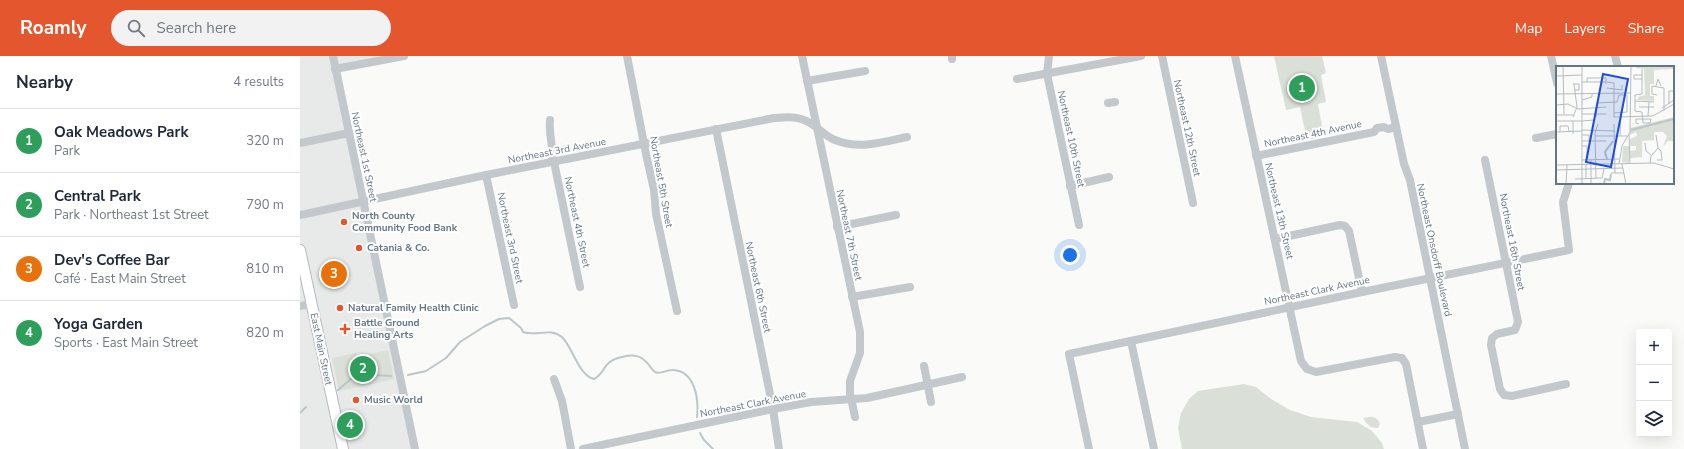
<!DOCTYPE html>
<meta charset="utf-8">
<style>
:root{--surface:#fff;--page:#f2f2f3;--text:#1f2937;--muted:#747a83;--line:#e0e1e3;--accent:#e4572e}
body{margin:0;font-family:"Nunito Sans",sans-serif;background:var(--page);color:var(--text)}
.controls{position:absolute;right:12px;bottom:12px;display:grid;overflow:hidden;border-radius:4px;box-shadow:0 4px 16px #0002}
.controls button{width:36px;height:36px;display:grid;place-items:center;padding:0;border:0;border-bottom:1px solid var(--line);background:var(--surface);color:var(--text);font:20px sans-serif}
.you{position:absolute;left:770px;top:199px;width:14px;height:14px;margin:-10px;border:3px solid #fff;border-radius:50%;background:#1a73e8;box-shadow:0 0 0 6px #1a73e833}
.badge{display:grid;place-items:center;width:26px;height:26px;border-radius:50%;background:var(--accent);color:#fff;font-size:13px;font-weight:700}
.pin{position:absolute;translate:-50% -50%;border:2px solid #fff;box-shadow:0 1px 4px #0006}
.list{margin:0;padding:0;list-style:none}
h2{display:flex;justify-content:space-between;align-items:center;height:52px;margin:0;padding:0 16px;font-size:17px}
h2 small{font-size:13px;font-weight:400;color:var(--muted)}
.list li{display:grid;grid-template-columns:26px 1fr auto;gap:12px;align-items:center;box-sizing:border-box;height:64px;padding:0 16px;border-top:1px solid var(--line)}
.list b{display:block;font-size:15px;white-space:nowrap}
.list p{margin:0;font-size:13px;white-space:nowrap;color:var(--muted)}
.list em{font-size:13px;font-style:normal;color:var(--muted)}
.icon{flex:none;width:22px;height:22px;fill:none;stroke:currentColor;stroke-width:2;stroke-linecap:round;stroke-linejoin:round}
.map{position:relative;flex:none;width:1384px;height:393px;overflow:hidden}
header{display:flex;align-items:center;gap:24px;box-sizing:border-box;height:56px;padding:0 20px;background:var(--accent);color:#fff}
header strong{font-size:19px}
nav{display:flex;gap:22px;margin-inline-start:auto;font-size:14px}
.search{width:280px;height:36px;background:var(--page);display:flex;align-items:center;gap:10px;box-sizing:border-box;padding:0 14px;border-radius:22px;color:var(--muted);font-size:15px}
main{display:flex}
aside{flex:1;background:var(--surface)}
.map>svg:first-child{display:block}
.built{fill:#e8e9e9}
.green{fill:#dadfd7}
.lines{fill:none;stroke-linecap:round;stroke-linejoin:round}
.stream{stroke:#bbc7cb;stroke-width:2}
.major-casing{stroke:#b5babe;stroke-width:12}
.minor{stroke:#c3c8cc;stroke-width:8}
.major{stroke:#fff;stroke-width:10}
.poi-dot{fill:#e4572e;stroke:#fff;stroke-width:1.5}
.labels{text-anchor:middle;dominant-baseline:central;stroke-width:4;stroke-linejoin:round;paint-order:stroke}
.street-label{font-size:10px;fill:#657683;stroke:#fff}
.poi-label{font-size:10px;font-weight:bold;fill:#657683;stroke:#fff;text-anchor:start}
.inset-river{fill:none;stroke:#bbc7cb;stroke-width:2}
.inset-road{fill:none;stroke:#b5bdc2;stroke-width:1}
.view{fill:#1d4ed8;fill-opacity:0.15;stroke:#1d4ed8;stroke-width:2}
.inset-edge{fill:none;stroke:#657683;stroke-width:2}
</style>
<header>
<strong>Roamly</strong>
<div class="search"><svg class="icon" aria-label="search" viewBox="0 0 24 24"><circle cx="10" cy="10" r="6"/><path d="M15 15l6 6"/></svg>Search here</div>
<nav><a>Map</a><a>Layers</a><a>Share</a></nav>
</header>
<main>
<aside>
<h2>Nearby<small>4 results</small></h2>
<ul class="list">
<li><span class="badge" style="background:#2e9e5b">1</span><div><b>Oak Meadows Park</b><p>Park</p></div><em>320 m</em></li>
<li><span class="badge" style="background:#2e9e5b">2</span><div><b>Central Park</b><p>Park · Northeast 1st Street</p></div><em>790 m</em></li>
<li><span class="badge" style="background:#e8710a">3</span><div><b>Dev's Coffee Bar</b><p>Café · East Main Street</p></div><em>810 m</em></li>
<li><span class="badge" style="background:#2e9e5b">4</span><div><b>Yoga Garden</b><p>Sports · East Main Street</p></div><em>820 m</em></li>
</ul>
</aside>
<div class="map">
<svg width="1384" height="393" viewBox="0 0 1384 393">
<rect width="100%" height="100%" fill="#fafaf8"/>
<path class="built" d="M 0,0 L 95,0 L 40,11 L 115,393 L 0,393 Z"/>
<g class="green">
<path d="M 974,0 L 1022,0 L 1026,17 L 1021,19 L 1026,46 L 1018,48 L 1024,80 L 1007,84 L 1000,51 L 986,54 Z"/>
<path d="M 88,294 L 94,323 L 39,335 L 32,302 L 56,297 L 57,301 Z"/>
<path d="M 944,328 L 956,331 L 971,343 L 990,354 L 1011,361 L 1057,366 L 1072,375 L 1082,387 L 1084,393 L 882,393 L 878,372 L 881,357 L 889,343 L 898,335 Z"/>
<path d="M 1069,361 C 1074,360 1077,362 1080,367 L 1078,372 C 1070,372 1067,369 1063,362 Z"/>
</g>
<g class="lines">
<g class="stream">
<path d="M 108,319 L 126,315 L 146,302 L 160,286 L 185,270 L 199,263 L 209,262 L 221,272 L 223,276 C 236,281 250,271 262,281 C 273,292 279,320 294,323 C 306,317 302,305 322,301 C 334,298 341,299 349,309 C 351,312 352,314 355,316 C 361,319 367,313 373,314 C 395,315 399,343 397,361"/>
<path d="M 38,334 L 52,322 L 75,319 L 91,320"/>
<path d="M 0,357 L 6,351"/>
<path d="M 400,377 L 404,384 L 413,393"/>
</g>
<g class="major-casing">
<path id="major" d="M 0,194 L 43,393"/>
</g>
<g class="minor">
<path d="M 33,0 L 115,393"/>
<path d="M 327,0 L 346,98 L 354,134 L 356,158 L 377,255"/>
<path d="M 502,0 L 560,276 L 560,297 L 550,325 L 550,337 L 555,361"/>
<path d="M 652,0 L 652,3"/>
<path d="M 749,0 L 747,18 L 779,169"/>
<path d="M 862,0 L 893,147"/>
<path d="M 935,0 L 1001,305 L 1007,313 L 1016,316 L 1095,301 L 1102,302 L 1106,308 L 1123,393"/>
<path d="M 1081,0 L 1104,108 L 1110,124 L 1165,393"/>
<path d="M 1251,0 L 1257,27"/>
<path d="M 1315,0 L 1318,11"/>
<path d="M 35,13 L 104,0"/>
<path d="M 717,23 L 841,0"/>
<path d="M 507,25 L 565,15"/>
<path d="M 808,47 L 815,46"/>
<path d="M 250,64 C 248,78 255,93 251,106"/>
<path d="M 416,73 L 473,353 L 479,393"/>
<path d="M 1236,82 L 1257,78"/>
<path d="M 0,87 L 49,77"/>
<path d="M 956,100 L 1074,76 L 1077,72 L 1084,71 L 1088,73 L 1096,71"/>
<path d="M 1185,104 L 1218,266 L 1215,274 L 1197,278 L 1192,282 L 1191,289 L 1200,333 L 1204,339 L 1212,340 L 1266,328"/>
<path d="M 254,106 L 280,231"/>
<path d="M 186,119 L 214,249"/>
<path d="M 770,130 L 809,121"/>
<path d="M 0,159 L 186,119 L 474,62 C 487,61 499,60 510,67 C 519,72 525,80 535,84 C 559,94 584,86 607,81"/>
<path d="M 537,171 L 596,159"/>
<path d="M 975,183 L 1040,169 L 1045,170 L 1049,175 L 1062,236"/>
<path d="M 552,241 L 610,231"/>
<path d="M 0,250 L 11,248"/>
<path d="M 831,285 L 854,393"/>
<path d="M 624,310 L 631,346"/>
<path d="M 254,323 L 262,345 L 271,393"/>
<path d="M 1118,366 L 1158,358"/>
<path d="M 283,393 L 473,353 L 511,346 L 567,342 L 662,321"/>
<path d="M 789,393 L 769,298 L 1062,236 L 1269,194 L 1263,146 L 1269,127"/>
</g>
<use href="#major" class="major"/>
</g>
<g class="poi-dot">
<circle cx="44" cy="166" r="4"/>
<circle cx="59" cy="192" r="4"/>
<circle cx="40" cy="252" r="4"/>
<path d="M43 267h4v4h4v4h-4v4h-4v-4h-4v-4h4z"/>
<circle cx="56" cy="344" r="4"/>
</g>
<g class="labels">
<g class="street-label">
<text transform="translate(887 72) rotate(78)">Northeast 12th Street</text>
<text transform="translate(1013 78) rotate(-12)">Northeast 4th Avenue</text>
<text transform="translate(771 83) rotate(78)">Northeast 10th Street</text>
<text transform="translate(257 95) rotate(-11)">Northeast 3rd Avenue</text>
<text transform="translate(64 101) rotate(78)">Northeast 1st Street</text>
<text transform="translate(361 126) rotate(80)">Northeast 5th Street</text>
<text transform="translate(979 155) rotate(77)">Northeast 13th Street</text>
<text transform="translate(277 166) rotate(78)">Northeast 4th Street</text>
<text transform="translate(549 179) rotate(78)">Northeast 7th Street</text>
<text transform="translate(210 182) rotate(78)">Northeast 3rd Street</text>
<text transform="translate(1212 186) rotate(79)">Northeast 16th Street</text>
<text transform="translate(1134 194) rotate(78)">Northeast Onsdorff Boulevard</text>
<text transform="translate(458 231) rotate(78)">Northeast 6th Street</text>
<text transform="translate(1017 235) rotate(-12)">Northeast Clark Avenue</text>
<text transform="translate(21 293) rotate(78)">East Main Street</text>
<text transform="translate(453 348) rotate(-11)">Northeast Clark Avenue</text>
</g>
<g class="poi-label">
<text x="52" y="160">North County<tspan x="52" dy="12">Community Food Bank</tspan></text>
<text x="67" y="192">Catania &amp; Co.</text>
<text x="48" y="252">Natural Family Health Clinic</text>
<text x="54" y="267">Battle Ground<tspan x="54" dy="12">Healing Arts</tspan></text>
<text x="64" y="344">Music World</text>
</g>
</g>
<g transform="translate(1256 10)">
<rect width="118" height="118" fill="#fafaf8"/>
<path d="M 80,0 L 118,0 L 118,3 L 98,4 L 98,18 L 94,18 L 94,30 L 98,30 L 98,35 L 82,34 L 82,31 L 89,29 L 88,3 L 80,2 ZM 118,51 L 118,75 L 112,75 L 107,80 L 111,70 L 107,66 L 98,66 L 98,74 L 86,75 L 86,91 L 74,92 L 74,85 L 80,84 L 80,80 L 74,80 L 74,73 L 81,70 L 80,66 L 74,69 L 74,62 ZM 67,80 L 73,80 L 73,97 L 66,96 Z" fill="#dadfd7"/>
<path class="inset-river" d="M 75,64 L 118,53M 51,93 L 49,86 L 57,75M 48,118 L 49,113 L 54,114 L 55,108"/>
<path class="inset-road" d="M 7,0 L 8,48M 86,3 L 86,28 L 79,29 L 79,45 L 86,46 L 87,57 L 94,57 L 95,53M 86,9 L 78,9 L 78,13 L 86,13M 0,10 L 26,9M 26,16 L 50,16M 31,16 L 31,12 L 50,12 L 50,18M 51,16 L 58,17 L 58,51 L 97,50 L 118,38M 17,18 L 23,18 L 23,24 L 19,24M 100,20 L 102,13 L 105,20M 51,22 L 66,24 L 66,19M 0,28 L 74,27M 101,29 L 96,28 L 96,20 L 108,22M 26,34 L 36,31 L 36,27M 79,35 L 98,36M 113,38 L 113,25 L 118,25M 0,39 L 12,38 L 22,43 L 50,41M 83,41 L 98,41M 106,42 L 118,34M 108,45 L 108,22M 26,48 L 50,48M 0,49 L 18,49M 92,50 L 93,36M 17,51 L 21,41 L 18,18M 40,51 L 41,37 L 61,36 L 63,29 L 71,29 L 71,46 L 58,47M 0,55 L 26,55M 26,55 L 38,54M 58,58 L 59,107M 83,58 L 80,57 L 80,53 L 95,53M 26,64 L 59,65M 0,66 L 26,65M 4,66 L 4,60 L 12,60 L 13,65M 17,68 L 17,55M 73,68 L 74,98M 26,69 L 33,69 L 33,75M 100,69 L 102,82M 39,70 L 71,70M 64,70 L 65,46M 26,75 L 50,75M 89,77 L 90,85 L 95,89M 26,80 L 31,80 L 31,94M 26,94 L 63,93M 101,94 L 106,94 L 105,85 L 102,82M 94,97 L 95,90 L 102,82M 26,98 L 26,0M 63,98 L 66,80 L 74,66 L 75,0M 66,98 L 70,118M 0,99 L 98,97 L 118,103M 30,99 L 30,112M 0,104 L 67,102M 55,107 L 68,107M 40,112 L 39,67 L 42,58M 19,113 L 46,112 L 48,103M 2,118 L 26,118M 10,118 L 11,99M 26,118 L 26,99M 35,118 L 35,94"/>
<path class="view" d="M 47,8 L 72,13 L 55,101 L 30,96 Z"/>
<rect width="118" height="118" class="inset-edge"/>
</g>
</svg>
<div class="controls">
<button>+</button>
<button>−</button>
<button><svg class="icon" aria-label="layers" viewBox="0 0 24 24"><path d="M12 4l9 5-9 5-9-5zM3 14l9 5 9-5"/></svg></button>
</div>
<div class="you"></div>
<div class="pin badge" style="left:1002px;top:32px;background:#2e9e5b">1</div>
<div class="pin badge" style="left:63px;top:313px;background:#2e9e5b">2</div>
<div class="pin badge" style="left:34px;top:218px;background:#e8710a">3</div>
<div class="pin badge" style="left:50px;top:369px;background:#2e9e5b">4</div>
</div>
</main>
